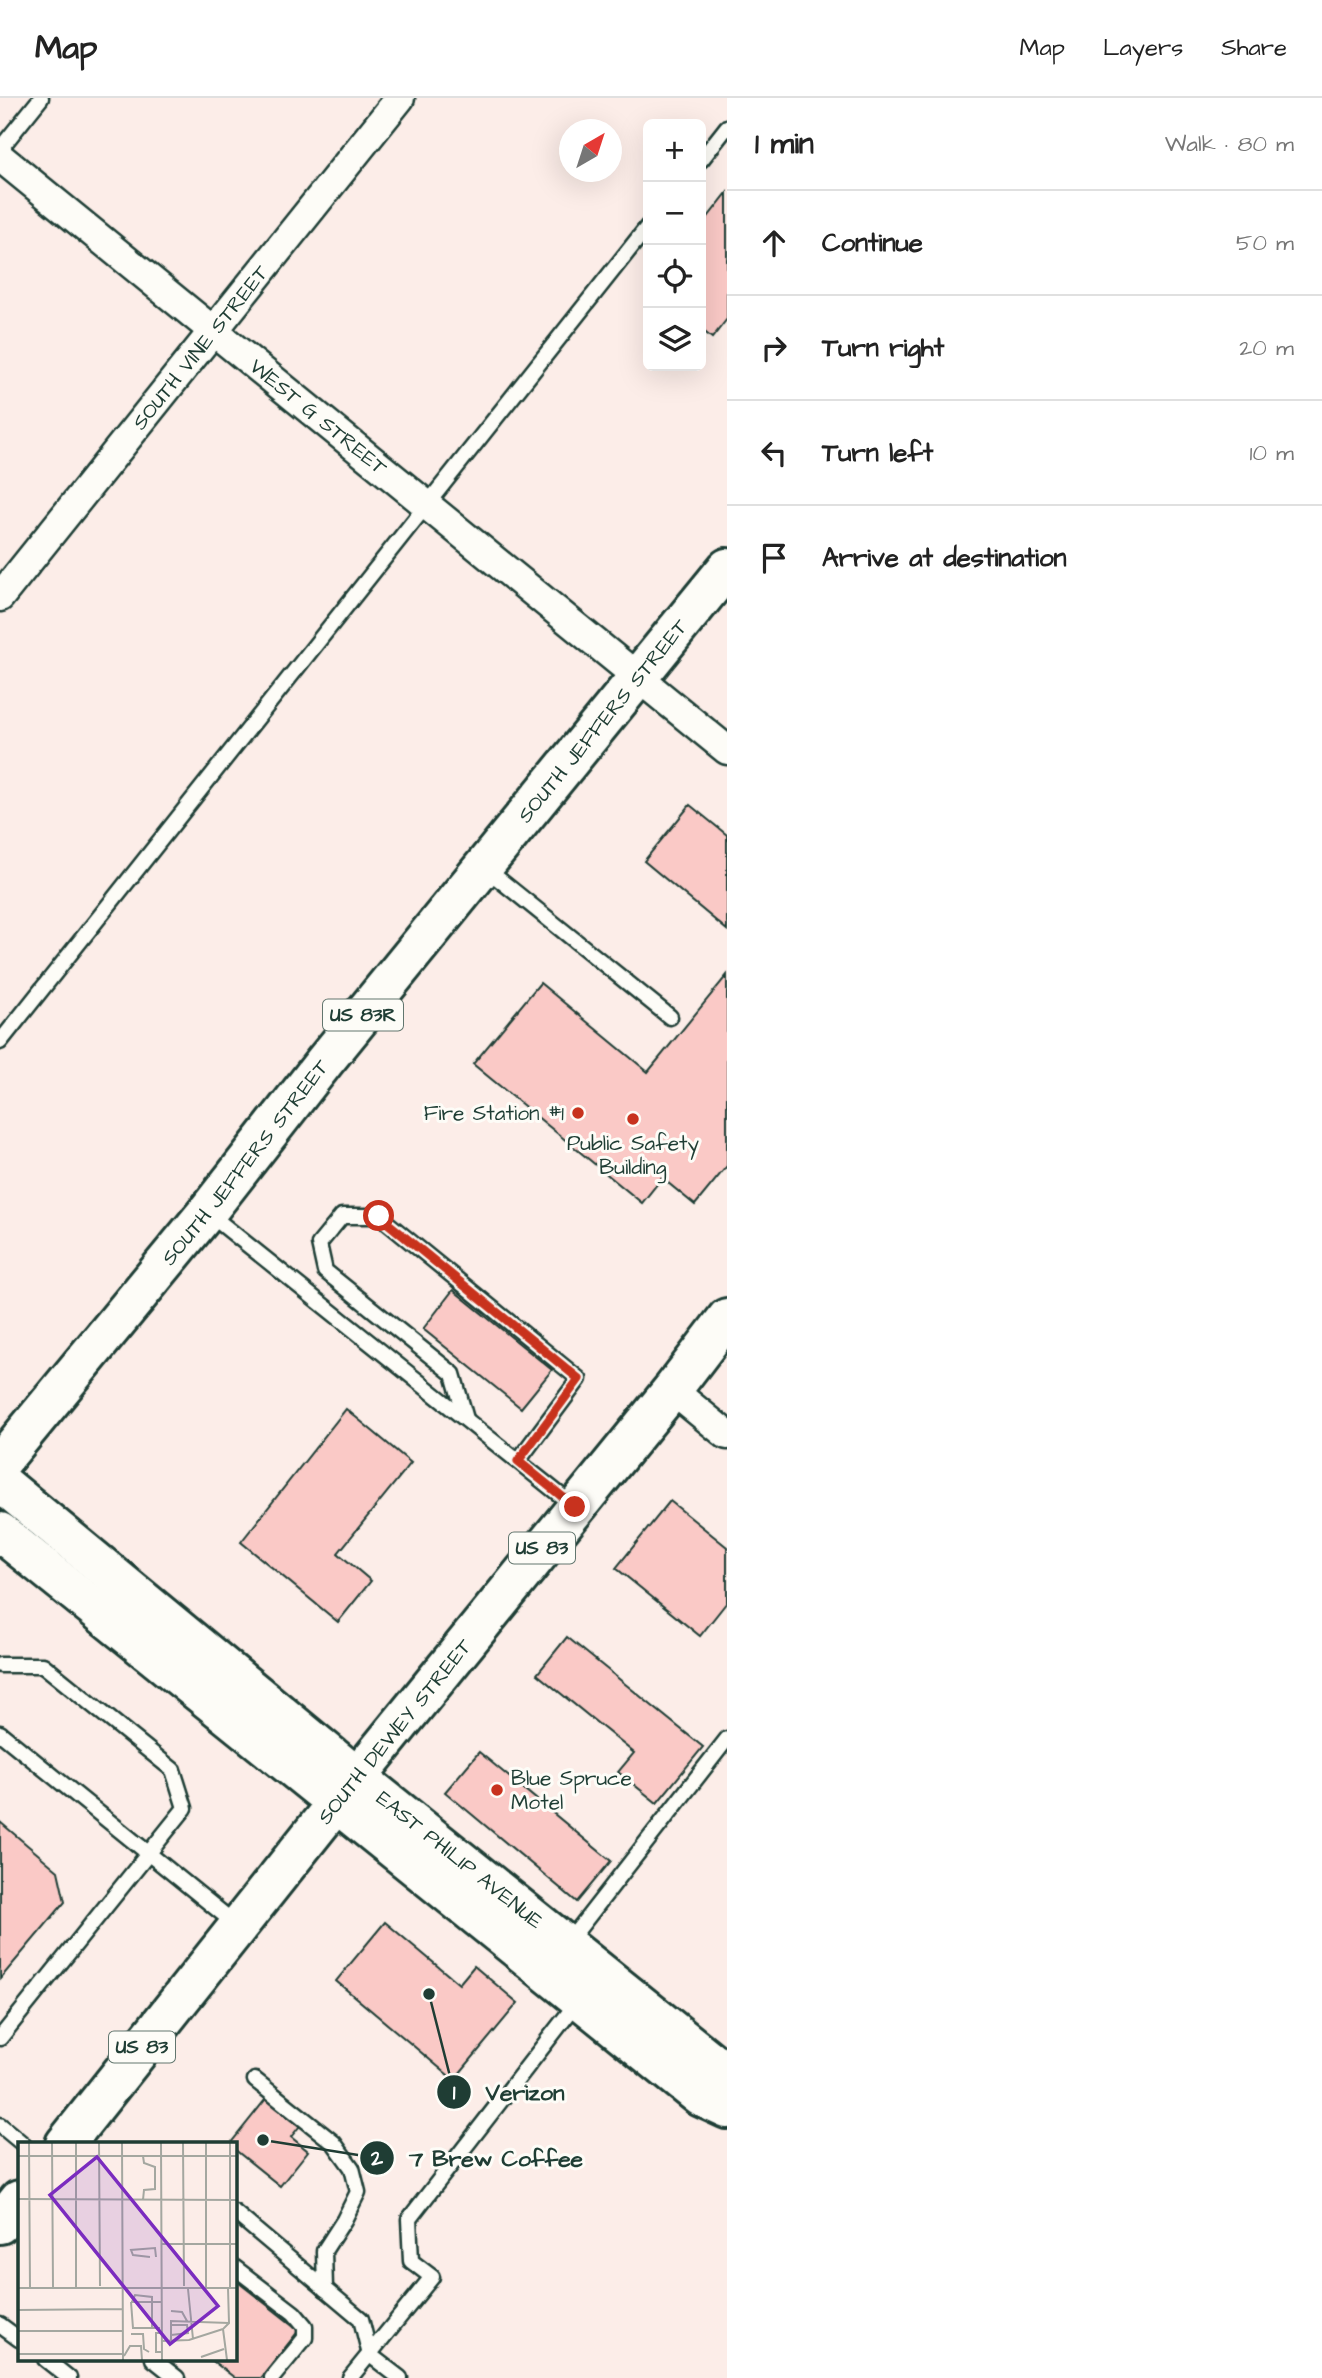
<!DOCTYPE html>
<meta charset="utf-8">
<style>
:root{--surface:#fff;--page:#f6f6f6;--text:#222;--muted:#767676;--line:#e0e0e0}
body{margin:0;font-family:"Architects Daughter",sans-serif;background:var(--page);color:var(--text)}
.controls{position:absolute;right:21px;top:21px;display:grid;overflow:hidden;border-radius:10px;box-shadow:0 7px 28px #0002}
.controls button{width:63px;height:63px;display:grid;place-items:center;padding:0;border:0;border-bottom:2px solid var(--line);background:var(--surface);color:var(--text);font:35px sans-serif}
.compass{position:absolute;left:559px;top:21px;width:63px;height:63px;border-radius:50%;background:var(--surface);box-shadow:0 7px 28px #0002;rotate:39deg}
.stop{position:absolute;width:21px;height:21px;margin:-16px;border:5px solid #c8321e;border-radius:50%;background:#fff}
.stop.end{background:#c8321e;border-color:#fff;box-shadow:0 2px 7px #0008}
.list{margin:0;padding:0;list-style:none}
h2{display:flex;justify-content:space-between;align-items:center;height:91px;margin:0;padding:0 28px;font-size:30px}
h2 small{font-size:23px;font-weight:400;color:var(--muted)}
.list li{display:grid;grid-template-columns:46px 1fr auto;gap:21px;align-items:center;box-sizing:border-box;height:105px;padding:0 28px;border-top:2px solid var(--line)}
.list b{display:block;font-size:26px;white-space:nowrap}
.list em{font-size:23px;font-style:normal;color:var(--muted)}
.icon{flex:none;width:38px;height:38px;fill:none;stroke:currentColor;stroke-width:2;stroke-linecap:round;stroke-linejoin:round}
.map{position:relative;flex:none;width:727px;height:2280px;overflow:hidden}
header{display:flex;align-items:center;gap:42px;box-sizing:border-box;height:98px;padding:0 35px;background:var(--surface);border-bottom:2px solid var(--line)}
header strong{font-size:33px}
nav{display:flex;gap:38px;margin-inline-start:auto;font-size:24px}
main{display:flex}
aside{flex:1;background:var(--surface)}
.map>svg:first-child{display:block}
.building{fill:#fac9c6;stroke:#1f3d34;stroke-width:2}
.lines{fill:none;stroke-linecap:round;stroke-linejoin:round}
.lane-casing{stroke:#1f3d34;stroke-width:19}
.street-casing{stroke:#1f3d34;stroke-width:33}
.secondary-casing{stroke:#1f3d34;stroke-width:44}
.highway-casing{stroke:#1f3d34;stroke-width:44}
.lane{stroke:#fdfcf7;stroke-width:14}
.street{stroke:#fdfcf7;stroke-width:28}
.secondary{stroke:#fdfcf7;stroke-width:38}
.highway{stroke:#fdfcf7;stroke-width:38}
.route{stroke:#c8321e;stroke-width:9}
.poi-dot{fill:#c8321e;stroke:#fdfcf7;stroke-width:2.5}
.labels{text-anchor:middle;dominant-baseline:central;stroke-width:6;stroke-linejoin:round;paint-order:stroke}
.shield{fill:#fdfcf7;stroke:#62766e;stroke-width:2}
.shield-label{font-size:19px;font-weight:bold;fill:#1f3d34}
.street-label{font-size:21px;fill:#1f3d34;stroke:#fdfcf7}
.poi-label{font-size:21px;fill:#1f3d34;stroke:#fdfcf7;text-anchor:end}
.inset-road{fill:none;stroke:#a4a7a0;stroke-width:2}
.view{fill:#7b2cbf;fill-opacity:0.15;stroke:#7b2cbf;stroke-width:3.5}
.inset-edge{fill:none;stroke:#1f3d34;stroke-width:3.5}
.leader{fill:none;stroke:#1f3d34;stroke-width:2.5}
.callout-dot{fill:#1f3d34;stroke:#fdfcf7;stroke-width:2.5}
.mark-label{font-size:21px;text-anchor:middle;font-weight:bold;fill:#fff}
.callout-label{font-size:23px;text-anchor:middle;font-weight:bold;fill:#1f3d34;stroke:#fdfcf7;stroke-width:6;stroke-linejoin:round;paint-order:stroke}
</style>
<header>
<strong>Map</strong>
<nav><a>Map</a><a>Layers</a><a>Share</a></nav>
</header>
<main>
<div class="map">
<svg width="727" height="2280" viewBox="0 0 727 2280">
<rect width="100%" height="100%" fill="#fcede8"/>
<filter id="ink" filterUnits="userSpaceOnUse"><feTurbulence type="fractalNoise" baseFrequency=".0143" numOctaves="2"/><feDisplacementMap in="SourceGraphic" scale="14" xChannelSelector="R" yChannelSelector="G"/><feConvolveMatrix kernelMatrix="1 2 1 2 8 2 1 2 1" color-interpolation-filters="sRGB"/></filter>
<g filter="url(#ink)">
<g class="building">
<path d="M 727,95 L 727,221 L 712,240 L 701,231 L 701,128 Z"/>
<path d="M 690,707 L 727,737 L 727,832 L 644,763 Z"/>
<path d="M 727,877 L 727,1068 L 695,1107 L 662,1080 L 642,1105 L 473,966 L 540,885 L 648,974 Z"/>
<path d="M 453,1192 L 552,1272 L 521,1310 L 423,1231 Z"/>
<path d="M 346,1311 L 411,1365 L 338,1455 L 371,1483 L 338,1524 L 241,1444 Z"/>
<path d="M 670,1403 L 727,1449 L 727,1504 L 700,1538 L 616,1470 Z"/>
<path d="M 567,1539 L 703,1649 L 657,1705 L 618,1674 L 634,1655 L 537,1576 Z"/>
<path d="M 479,1654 L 611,1763 L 577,1804 L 445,1694 Z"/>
<path d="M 0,1724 L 58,1773 L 65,1804 L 0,1881 Z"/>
<path d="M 385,1824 L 459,1886 L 474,1868 L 518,1905 L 454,1982 L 336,1883 Z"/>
<path d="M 273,1992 L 307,2019 L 291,2039 L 308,2053 L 280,2088 L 234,2051 L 234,2046 L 230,2046 Z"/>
<path d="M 234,2181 L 299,2232 L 261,2280 L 235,2280 L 210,2261 L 234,2261 Z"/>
</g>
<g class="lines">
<g class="lane-casing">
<g id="lane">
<path d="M 0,51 L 41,0"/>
<path d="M 701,62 L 727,29"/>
<path d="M 485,770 L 670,919"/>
<path d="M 0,944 L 648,128"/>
<path d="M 208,1115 L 575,1409"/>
<path d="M 466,1321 L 453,1276 L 325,1173 L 319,1146 L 342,1118 L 379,1118 L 579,1281 L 518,1363"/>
<path d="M 0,1567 L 43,1567 L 173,1672 L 185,1710 L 0,1940"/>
<path d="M 0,1635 L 238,1828"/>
<path d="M 566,1847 L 727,1641"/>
<path d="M 255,1982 L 334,2045 L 352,2070 L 358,2094 L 344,2122 L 324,2153 L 325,2191"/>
<path d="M 0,2027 L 23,2046"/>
<path d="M 234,2114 L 361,2221 L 370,2257 L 400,2280"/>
<path d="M 234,2169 L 294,2215 L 305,2228 L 305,2240 L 272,2280"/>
<path d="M 0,2227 L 19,2241"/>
<path d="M 45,2261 L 69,2280"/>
<path d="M 153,2261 L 177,2280"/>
<path d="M 350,2280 L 432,2179 L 411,2163 L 409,2121 L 579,1902"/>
</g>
</g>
<g class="street-casing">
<g id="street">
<path id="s1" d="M 0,59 L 727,652"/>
<path id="s2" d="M 0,499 L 400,0"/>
<path d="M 672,1292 L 727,1337"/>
</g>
</g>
<g class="secondary-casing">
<g id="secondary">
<path id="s3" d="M 0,1384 L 357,1679 L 727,1976"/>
<path d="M 0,1434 L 701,1999 L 727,2011"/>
</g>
</g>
<g class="highway-casing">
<g id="highway">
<path id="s4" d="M 0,1365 L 207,1114 L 325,963 L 727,470"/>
<path id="s5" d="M 65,2046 L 357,1679 L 672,1292 L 727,1220"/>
<path d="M 0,2126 L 19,2102"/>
</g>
</g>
<use href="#lane" class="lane"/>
<use href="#street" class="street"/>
<use href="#secondary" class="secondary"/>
<use href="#highway" class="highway"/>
</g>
</g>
<g class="lines" filter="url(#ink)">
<path class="route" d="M 379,1118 L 579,1281 L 518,1363 L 575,1409"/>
</g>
<g class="poi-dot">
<circle cx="578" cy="1015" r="7"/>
<circle cx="633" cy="1021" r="7"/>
<circle cx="497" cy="1692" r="7"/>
</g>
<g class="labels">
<g class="shield">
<rect x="323" y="901.5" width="80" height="31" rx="5"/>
<rect x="509" y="1434.5" width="66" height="31" rx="5"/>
<rect x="109" y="1933.5" width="66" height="31" rx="5"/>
</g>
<g class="shield-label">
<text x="363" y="917">US 83R</text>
<text x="542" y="1450">US 83</text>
<text x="142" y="1949">US 83</text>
</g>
<g class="street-label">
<text stroke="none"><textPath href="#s2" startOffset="320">SOUTH VINE STREET</textPath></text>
<text stroke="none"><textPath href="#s1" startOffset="411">WEST G STREET</textPath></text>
<text stroke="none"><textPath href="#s4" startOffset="956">SOUTH JEFFERS STREET</textPath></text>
<text stroke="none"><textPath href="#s4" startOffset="388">SOUTH JEFFERS STREET</textPath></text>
<text stroke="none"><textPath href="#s5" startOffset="528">SOUTH DEWEY STREET</textPath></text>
<text stroke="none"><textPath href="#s3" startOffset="595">EAST PHILIP AVENUE</textPath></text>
</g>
<g class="poi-label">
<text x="564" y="1015">Fire Station #1</text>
<text x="633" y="1045" text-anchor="middle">Public Safety<tspan x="633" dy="24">Building</tspan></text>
<text x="511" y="1680" text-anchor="start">Blue Spruce<tspan x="511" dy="24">Motel</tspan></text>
</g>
</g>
<g transform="translate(18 2044)">
<rect width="219" height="219" fill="#fcede8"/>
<path class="inset-road" d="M 11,0 L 12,146M 34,0 L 35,145M 58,0 L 58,145M 81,0 L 82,144M 104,0 L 105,218M 143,0 L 144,218M 165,0 L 166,144M 212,0 L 212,145M 0,14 L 219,14M 125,14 L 126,21 L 137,25 L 137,47 L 126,48 L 125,58M 0,57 L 219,58M 144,102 L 219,102M 132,115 L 115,113 L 113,108 L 137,106 L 138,115M 188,145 L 188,0M 0,146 L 219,146M 170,147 L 175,197M 113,160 L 115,186 L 142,186M 113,160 L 144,160M 114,160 L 117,153 L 134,155 L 134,186M 0,168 L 104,167M 153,169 L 164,170 L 169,179M 0,189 L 104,189M 144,191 L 138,191 L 138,210 L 144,210M 113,192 L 125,192 L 126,207 L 131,210M 153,193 L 170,191 L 169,183 L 153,183M 144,199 L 171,198 L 205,187M 153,199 L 153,179 L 211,181M 0,212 L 105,212M 106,214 L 112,204 L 123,204 L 124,218M 183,215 L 206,207M 209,218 L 205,187 L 211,181 L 210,146"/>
<path class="view" d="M 79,15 L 200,164 L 152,202 L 32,53 Z"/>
<rect width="219" height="219" class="inset-edge"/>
</g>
<path class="leader" d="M429 1896L454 1994M263 2042L377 2060"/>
<g class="callout-dot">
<circle cx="429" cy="1896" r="7"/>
<circle cx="263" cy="2042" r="7"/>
<circle cx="454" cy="1994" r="18"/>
<circle cx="377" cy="2060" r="18"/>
</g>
<g class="mark-label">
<text x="454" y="2001">1</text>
<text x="377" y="2067">2</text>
</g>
<g class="callout-label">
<text x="525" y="2002">Verizon</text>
<text x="496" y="2068">7 Brew Coffee</text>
</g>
</svg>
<div class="controls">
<button>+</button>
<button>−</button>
<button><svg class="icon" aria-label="locate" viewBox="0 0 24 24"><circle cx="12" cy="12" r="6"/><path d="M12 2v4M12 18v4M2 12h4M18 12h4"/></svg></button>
<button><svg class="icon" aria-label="layers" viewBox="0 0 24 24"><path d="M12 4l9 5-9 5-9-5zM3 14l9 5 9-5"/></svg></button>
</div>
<svg class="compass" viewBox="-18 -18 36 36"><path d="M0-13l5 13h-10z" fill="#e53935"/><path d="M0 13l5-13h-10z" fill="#767676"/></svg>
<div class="stop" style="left:379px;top:1118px"></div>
<div class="stop end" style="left:575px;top:1409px"></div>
</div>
<aside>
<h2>1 min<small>Walk · 80 m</small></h2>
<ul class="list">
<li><svg class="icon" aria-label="ahead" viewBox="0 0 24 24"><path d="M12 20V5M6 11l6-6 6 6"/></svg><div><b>Continue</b></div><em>50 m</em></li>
<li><svg class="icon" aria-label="right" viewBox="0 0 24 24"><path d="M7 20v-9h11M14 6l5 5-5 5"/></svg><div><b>Turn right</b></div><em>20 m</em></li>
<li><svg class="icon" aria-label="left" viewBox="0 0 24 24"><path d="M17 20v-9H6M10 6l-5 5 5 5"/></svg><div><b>Turn left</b></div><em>10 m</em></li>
<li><svg class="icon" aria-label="arrive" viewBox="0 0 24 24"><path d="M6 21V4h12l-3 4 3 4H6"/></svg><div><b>Arrive at destination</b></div></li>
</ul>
</aside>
</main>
